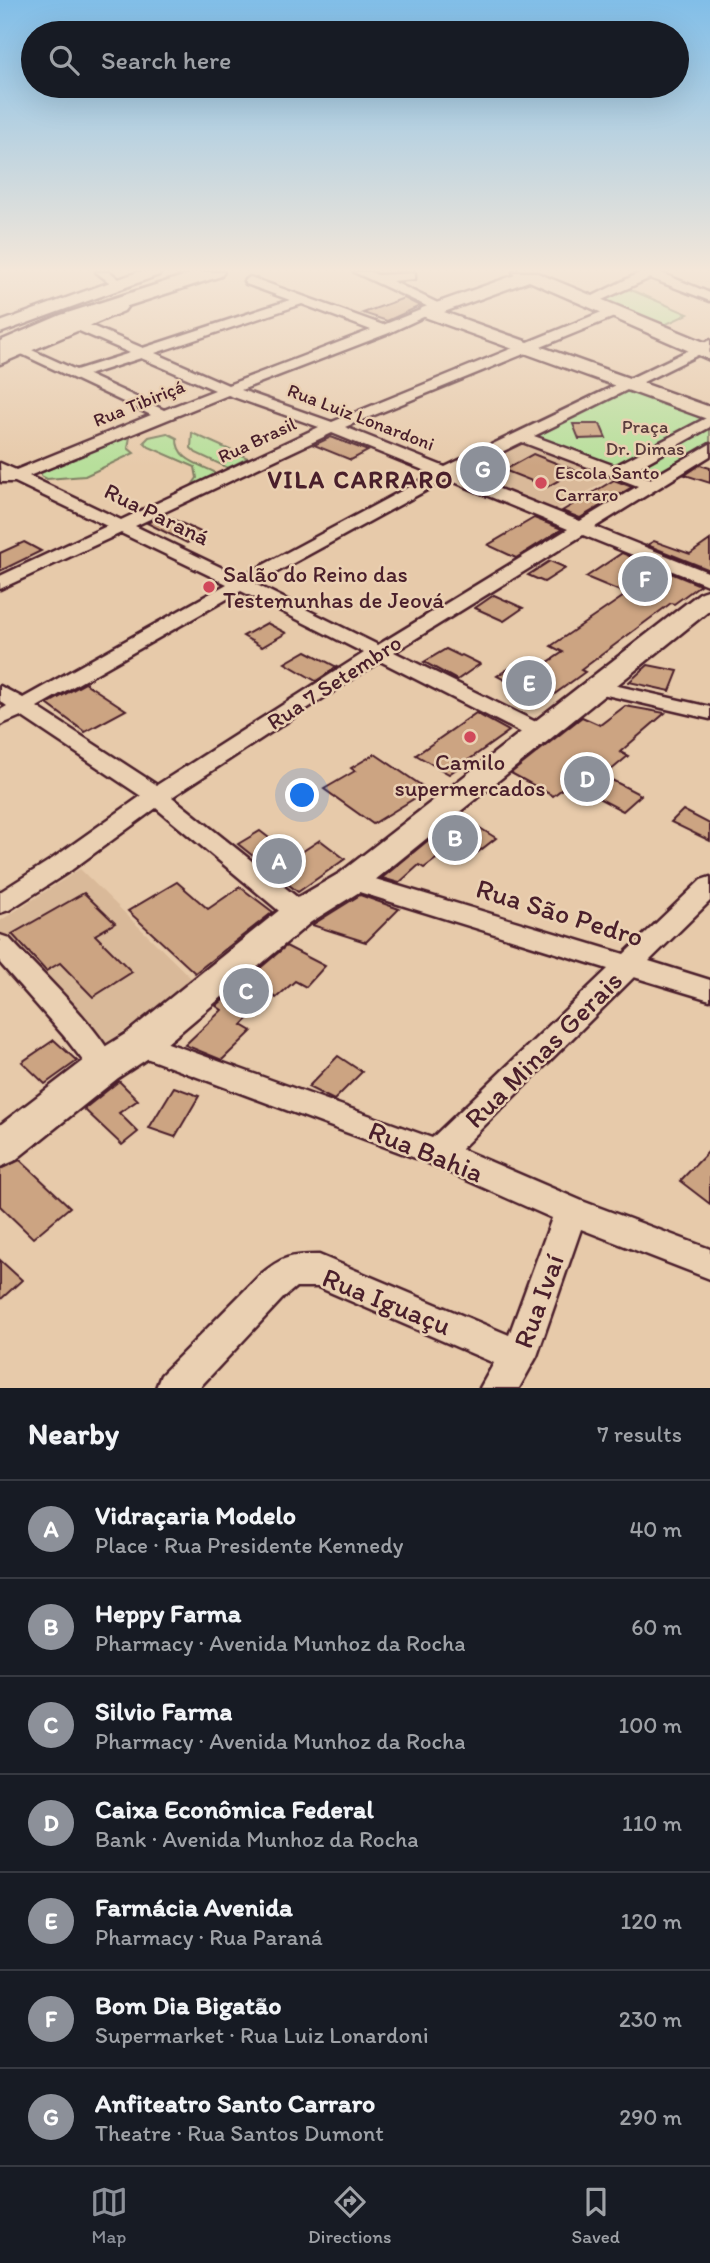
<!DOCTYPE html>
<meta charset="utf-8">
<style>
:root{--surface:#171b24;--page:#242831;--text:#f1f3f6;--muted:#9ea1a6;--line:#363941;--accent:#8c9099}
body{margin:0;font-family:Itim,sans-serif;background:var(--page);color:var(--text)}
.you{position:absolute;left:303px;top:796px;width:24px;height:24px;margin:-18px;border:5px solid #fff;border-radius:50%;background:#1a73e8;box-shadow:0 0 0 10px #1a73e833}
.badge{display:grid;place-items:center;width:46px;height:46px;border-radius:50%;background:var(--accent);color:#fff;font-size:23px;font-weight:700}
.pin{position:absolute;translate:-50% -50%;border:4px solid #fff;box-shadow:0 2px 7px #0006}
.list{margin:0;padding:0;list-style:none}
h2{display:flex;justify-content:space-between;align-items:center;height:91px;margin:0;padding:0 28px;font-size:30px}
h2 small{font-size:23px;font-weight:400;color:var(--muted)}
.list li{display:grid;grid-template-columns:46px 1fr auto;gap:21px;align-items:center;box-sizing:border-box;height:98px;padding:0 28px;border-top:2px solid var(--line)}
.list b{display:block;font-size:26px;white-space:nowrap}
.list p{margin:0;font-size:23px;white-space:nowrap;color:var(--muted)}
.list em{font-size:23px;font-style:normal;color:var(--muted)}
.icon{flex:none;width:38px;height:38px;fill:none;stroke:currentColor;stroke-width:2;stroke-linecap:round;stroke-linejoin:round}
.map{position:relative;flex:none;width:710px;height:1388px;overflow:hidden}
.search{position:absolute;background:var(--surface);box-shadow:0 7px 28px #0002;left:21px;right:21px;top:21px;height:77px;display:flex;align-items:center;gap:18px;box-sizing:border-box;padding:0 24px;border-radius:38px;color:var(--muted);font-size:26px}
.sheet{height:777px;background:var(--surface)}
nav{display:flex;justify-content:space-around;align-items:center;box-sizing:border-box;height:98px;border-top:2px solid var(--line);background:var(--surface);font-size:19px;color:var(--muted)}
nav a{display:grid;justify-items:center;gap:4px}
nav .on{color:var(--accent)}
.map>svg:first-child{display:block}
.built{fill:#d9b999}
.green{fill:#b7df9b;stroke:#807f63;stroke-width:2}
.building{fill:#cca482;stroke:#4a1f2b;stroke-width:2}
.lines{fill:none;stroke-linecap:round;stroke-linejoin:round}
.minor-casing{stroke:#4a1f2b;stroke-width:5}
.major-casing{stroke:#4a1f2b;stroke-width:5}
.highway-casing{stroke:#4a1f2b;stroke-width:5}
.minor{fill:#ead0b2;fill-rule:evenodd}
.major{fill:#ead0b2;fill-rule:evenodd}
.highway{fill:#ead0b2;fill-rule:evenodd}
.poi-dot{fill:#d1495b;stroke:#ead0b2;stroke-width:2.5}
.labels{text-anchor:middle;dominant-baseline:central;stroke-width:5;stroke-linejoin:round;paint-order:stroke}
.far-street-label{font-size:19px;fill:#4a1f2b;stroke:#ead0b2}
.far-park-label{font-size:19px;fill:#5a3c3c;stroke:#ead0b2}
.far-poi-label{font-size:19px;fill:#4a1f2b;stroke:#ead0b2;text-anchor:start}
.street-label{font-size:23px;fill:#4a1f2b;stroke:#ead0b2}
.poi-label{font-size:23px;fill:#4a1f2b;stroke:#ead0b2;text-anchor:start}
.far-district-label{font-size:24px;font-weight:bold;letter-spacing:2px;fill:#4a1f2b;stroke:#ead0b2}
.near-street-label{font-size:28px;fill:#4a1f2b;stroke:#ead0b2}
</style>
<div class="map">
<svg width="710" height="1388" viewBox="0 0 710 1388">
<rect width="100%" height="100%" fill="#e7caaa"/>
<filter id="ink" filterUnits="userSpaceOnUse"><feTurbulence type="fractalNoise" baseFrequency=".0143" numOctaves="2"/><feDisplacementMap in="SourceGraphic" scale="14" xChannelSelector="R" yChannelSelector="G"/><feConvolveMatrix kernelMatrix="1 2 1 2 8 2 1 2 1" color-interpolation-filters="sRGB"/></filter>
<g filter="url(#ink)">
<g class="built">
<path d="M 520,438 L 616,475 L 551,513 L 453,472 Z"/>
<path d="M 80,869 L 194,981 L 100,1048 L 0,938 L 0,921 Z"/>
</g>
<g class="green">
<path d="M 624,287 L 688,314 L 658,328 L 594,301 Z"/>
<path d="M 628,388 L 710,416 L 710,446 L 649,481 L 531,435 Z"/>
<path d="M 167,433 L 177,438 C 176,459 198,464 214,472 L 214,479 L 189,489 L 197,478 L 195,467 L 149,447 L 144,442 L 149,437 Z"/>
<path d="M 192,433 L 248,458 L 228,468 L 196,453 L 191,448 Z"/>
<path d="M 125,435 L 130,437 L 128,448 L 134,453 L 85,476 L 47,479 L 41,476 L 41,473 Z"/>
</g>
<g class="building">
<path d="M 404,298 L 420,306 L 387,321 L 363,313 Z"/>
<path d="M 573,424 L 600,424 L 606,438 L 579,439 Z"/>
<path d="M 331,437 L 368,451 L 351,460 L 314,445 Z"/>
<path d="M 533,454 L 576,471 L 547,487 L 504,470 Z"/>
<path d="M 700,465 L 710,468 L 710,483 L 685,475 Z"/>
<path d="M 614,480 L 632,487 L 580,518 L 562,511 Z"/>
<path d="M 164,515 L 205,534 L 187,543 L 147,523 Z"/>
<path d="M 534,518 L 562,529 L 516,558 L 488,545 Z"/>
<path d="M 710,540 L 710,570 L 647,545 L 654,541 L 690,554 Z"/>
<path d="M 24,542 L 41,551 L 0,571 L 0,553 Z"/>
<path d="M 622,553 L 700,585 L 674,604 L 671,603 L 581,670 L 585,672 L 545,701 L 497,676 L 513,666 L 530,674 L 563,652 L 551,646 L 627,594 L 586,577 Z"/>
<path d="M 550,561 L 566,568 L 544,582 L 528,575 Z"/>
<path d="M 494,595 L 523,608 L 504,621 L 475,608 Z"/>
<path d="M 267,623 L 286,633 L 262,647 L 243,636 Z"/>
<path d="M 446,649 L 460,656 L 462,655 L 480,664 L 457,680 L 424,662 Z"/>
<path d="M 306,651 L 337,667 L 316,681 L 285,663 Z"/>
<path d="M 648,665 L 678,671 L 670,691 L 629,682 Z"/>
<path d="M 85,683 L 126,710 L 85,732 L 47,704 Z"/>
<path d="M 625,706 L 665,713 L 620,752 L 628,756 L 604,776 L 641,795 L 623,811 L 570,783 L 553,796 L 511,773 L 582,717 L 600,725 Z"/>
<path d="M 476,713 L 509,731 L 449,774 L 416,755 Z"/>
<path d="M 375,754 L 428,790 L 373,824 L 324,789 L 355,771 L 351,768 Z"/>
<path d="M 683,810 L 710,824 L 710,841 L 671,822 Z"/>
<path d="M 459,815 L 496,838 L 473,856 L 469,854 L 455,865 L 440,856 L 424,868 L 419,865 L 399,883 L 382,878 Z"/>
<path d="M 260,831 L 294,857 L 320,840 L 345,859 L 298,892 L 238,844 Z"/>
<path d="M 177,882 L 208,909 L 240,887 L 273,912 L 195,973 L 128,911 Z"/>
<path d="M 84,893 L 115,923 L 95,935 L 132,972 L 93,997 L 60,963 L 46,971 L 12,934 Z"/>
<path d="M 360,895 L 399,909 L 366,942 L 312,925 Z"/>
<path d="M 286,946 L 325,966 L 306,987 L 295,981 L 276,998 L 273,996 L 264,1003 L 242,1025 L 252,1031 L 222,1060 L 185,1045 L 222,1010 L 216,1006 Z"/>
<path d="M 54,1040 L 77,1061 L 45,1084 L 22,1062 Z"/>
<path d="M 338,1056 L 362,1072 L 334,1100 L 308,1087 Z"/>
<path d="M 119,1081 L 138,1100 L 119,1113 L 138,1132 L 122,1145 L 84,1109 Z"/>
<path d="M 174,1087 L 199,1096 L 175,1137 L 149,1128 Z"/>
<path d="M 710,1150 L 710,1204 L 680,1181 Z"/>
<path d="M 20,1160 L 70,1207 L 33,1238 L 0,1206 L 0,1169 Z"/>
<path d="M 0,1260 L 22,1280 L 0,1300 Z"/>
</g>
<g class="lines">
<g class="minor-casing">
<g id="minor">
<path d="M 96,272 L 110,272 L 124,283 L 114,286 Z"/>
<path d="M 354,272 L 370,272 L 378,275 L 415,273 L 415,279 L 392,281 L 448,308 L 447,311 L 437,311 Z"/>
<path d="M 641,272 L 659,272 L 710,293 L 710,301 L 650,278 L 593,304 L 585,304 L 583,301 Z"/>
<path d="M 250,277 L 383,325 L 423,309 L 428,308 L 434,312 L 389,333 L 241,390 L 332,422 L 609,309 L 619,309 L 619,315 L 345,427 L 445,467 L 710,340 L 710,349 L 534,436 L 615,466 L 710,416 L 710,427 L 630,472 L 650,479 L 710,444 L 710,456 L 595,527 L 710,573 L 710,586 L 583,535 L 394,652 L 546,727 L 549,732 L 546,737 L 530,737 L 380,661 L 172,797 L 308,906 L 312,913 L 308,920 L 299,922 L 290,920 L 156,808 L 70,871 L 9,910 L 0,913 L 0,892 L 52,859 L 141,796 L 21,716 L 0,725 L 0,710 L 7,706 L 0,701 L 0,686 L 23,698 L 227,584 L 121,533 L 0,589 L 0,576 L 107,526 L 15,482 L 1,482 L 0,463 L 16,470 L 151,415 L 11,349 L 18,345 L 23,346 L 76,370 L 130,353 L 70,327 L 70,321 L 80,321 L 143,348 L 290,300 L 246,284 L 244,281 ZM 302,304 L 371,330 L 228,385 L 155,353 ZM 141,358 L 215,390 L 164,410 L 88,375 ZM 228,395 L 319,427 L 121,520 L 29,476 ZM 332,433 L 433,474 L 241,577 L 135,526 ZM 522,442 L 638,486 L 580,521 L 459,473 ZM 447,479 L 568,529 L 378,645 L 255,584 ZM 241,591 L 364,653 L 157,785 L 37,707 Z"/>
<path d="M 596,681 L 710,707 L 710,719 L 589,691 L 586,687 L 589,683 Z"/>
<path d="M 352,872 L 624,954 L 701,880 L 710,877 L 710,901 L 649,961 L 710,980 L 710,1000 L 634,977 L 461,1149 L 582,1201 L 710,1249 L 710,1279 L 581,1229 L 537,1356 L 519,1388 L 480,1388 L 494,1363 L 318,1287 L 296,1287 L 284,1297 L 199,1388 L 156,1388 L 161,1375 L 260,1275 C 283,1256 290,1255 319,1255 L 509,1335 L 552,1218 L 426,1162 L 130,1052 L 126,1044 L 130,1036 L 140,1033 L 432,1138 L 608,969 L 343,887 L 340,881 L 343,875 Z"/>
<path d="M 0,935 L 9,938 C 43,975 96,1023 118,1067 L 114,1075 L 104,1079 L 94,1075 L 64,1036 L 0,963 Z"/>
</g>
</g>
<g class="major-casing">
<g id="major">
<path d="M 138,272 L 161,272 L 159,275 L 0,333 L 0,322 Z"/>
<path d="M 513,272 L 535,272 L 709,344 L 710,360 L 529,281 L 444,312 L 710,407 L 710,420 L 422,316 L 419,312 L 422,308 L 515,275 Z"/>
<path d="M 118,302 L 127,307 L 124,311 L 0,364 L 0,351 Z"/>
<path d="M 710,589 L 710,610 L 364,889 L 311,922 L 153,1055 L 118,1078 L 14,1161 L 0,1167 L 0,1125 L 90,1056 L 127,1033 L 287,904 L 340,873 L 701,592 Z"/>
</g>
</g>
<g class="highway-casing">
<path id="highway" d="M 196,272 L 224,272 L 221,276 L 75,323 L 0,354 L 0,341 L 61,315 Z"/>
</g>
<use href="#minor" class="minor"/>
<use href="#major" class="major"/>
<use href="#highway" class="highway"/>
</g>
</g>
<linearGradient id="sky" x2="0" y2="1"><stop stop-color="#81bee8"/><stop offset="0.58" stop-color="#f4e7d9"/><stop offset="1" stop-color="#f4e7d9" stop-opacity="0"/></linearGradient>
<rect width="710" height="466" fill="url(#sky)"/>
<g class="poi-dot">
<circle cx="541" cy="483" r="7"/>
<circle cx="209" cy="587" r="7"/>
<circle cx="470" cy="737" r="7"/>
</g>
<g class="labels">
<g class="far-street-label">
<text transform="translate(139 403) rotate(-22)">Rua Tibiriçá</text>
<text transform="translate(361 417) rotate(21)">Rua Luiz Lonardoni</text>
<text transform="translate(257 440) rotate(-25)">Rua Brasil</text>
</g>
<g class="far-park-label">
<text x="645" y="426">Praça<tspan x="645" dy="22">Dr. Dimas</tspan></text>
</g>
<g class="far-poi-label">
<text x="555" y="472">Escola Santo<tspan x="555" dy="22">Carraro</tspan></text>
</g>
<g class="street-label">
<text transform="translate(157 514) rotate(26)">Rua Paraná</text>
<text transform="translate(334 682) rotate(-33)">Rua 7 Setembro</text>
</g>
<g class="poi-label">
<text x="223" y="574">Salão do Reino das<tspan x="223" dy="26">Testemunhas de Jeová</tspan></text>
<text x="470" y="762" text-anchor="middle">Camilo<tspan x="470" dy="26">supermercados</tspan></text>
</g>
<g class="far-district-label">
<text x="361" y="479">VILA CARRARO</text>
</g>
<g class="near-street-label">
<text transform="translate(560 912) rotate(17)">Rua São Pedro</text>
<text transform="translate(543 1049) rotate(-45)">Rua Minas Gerais</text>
<text transform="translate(426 1151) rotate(22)">Rua Bahia</text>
<text transform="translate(387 1301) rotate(22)">Rua Iguaçu</text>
<text transform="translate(538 1301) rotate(-70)">Rua Ivaí</text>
</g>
</g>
</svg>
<div class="you"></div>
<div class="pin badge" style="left:279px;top:861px">A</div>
<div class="pin badge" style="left:455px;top:838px">B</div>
<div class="pin badge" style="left:246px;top:991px">C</div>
<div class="pin badge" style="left:587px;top:779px">D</div>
<div class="pin badge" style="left:529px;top:683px">E</div>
<div class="pin badge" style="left:645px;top:579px">F</div>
<div class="pin badge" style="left:483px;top:469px">G</div>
<div class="search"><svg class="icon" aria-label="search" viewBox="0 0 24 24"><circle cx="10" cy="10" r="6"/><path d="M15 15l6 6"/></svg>Search here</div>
</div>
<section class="sheet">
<h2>Nearby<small>7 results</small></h2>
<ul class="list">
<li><span class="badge">A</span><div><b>Vidraçaria Modelo</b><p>Place · Rua Presidente Kennedy</p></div><em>40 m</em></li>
<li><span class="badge">B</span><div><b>Heppy Farma</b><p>Pharmacy · Avenida Munhoz da Rocha</p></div><em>60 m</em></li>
<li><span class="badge">C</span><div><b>Silvio Farma</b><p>Pharmacy · Avenida Munhoz da Rocha</p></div><em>100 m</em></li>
<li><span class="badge">D</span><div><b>Caixa Econômica Federal</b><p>Bank · Avenida Munhoz da Rocha</p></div><em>110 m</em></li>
<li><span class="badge">E</span><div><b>Farmácia Avenida</b><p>Pharmacy · Rua Paraná</p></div><em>120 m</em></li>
<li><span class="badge">F</span><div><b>Bom Dia Bigatão</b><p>Supermarket · Rua Luiz Lonardoni</p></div><em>230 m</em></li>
<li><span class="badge">G</span><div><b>Anfiteatro Santo Carraro</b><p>Theatre · Rua Santos Dumont</p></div><em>290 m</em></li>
</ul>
</section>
<nav>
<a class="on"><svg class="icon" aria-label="map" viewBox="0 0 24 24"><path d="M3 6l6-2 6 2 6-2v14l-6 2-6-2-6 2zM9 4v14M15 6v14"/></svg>Map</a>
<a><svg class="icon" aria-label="directions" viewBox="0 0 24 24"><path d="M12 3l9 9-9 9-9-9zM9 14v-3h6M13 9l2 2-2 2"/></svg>Directions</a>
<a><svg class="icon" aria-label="saved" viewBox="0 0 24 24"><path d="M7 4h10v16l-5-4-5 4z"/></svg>Saved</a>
</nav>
